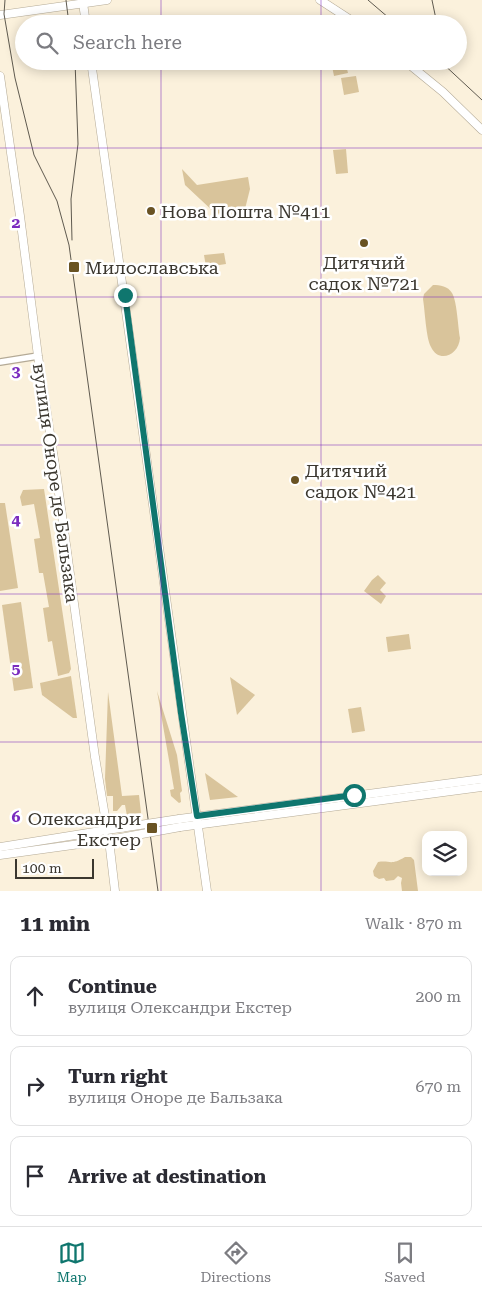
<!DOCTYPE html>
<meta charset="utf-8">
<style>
:root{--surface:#fff;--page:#f2f2f3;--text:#2b2b33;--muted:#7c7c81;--line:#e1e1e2;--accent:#0f766e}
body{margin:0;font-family:"Roboto Serif",serif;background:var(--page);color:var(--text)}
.controls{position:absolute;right:15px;bottom:15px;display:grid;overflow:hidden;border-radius:10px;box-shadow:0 2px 12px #0003}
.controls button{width:45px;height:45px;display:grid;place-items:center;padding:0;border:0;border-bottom:1px solid var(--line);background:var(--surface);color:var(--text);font:25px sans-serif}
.scale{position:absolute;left:15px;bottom:12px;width:79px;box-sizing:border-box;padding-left:5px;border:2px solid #3b372f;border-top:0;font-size:14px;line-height:18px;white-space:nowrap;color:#3b372f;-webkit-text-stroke:4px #fff;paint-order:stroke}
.stop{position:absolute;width:15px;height:15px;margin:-11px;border:4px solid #0f766e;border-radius:50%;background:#fff}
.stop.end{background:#0f766e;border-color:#fff;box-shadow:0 1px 5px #0008}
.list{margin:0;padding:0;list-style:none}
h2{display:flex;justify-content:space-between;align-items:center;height:65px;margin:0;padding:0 20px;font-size:21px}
h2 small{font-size:16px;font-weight:400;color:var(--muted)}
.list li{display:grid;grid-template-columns:32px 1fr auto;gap:15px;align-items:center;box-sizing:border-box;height:80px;margin:0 10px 10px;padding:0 10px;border:1px solid var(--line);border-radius:10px}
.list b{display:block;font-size:19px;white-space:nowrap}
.list p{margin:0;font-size:16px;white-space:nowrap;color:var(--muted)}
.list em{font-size:16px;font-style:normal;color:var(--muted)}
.icon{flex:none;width:28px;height:28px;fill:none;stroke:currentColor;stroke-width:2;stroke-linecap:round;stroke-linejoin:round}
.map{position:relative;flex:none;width:482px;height:891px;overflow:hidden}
.search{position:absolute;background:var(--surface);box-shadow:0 2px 12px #0003;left:15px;right:15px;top:15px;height:55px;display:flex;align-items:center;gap:12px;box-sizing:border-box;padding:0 18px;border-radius:28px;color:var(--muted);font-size:19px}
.sheet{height:335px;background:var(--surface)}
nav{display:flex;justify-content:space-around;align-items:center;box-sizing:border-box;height:70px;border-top:1px solid var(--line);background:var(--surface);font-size:14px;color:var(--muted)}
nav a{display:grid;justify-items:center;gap:2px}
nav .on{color:var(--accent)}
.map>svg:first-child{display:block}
.green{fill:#d9c49b}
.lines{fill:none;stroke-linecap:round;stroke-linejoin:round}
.street-casing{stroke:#b4aa96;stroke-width:8}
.secondary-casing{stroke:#b4aa96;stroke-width:9}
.street{stroke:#fff;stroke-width:5.5}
.secondary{stroke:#fff;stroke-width:8}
.tram{stroke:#5f5a4f;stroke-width:1}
.secondary-bridge-casing{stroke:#b4aa96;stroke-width:9;stroke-linecap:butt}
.secondary-bridge{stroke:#fff;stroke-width:8}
.route{stroke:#0f766e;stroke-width:6}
.grid{fill:none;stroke:#7b2cbf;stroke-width:1;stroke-opacity:0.55}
.poi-dot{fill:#695323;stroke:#fff;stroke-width:2}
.labels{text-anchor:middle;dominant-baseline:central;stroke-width:5;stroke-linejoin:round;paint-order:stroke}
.poi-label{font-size:18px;fill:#3b372f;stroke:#fff;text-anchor:start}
.street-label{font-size:18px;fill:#3b372f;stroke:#fff}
.grid-label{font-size:16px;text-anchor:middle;font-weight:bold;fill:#7b2cbf;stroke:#fff;stroke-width:5;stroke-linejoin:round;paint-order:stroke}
</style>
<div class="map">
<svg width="482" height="891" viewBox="0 0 482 891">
<rect width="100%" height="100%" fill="#fbf1dc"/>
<g class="green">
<path d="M 331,61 L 345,61 L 348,73 L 334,76 Z"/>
<path d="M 356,76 L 359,92 L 344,95 L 341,78 Z"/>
<path d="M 346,149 L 348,173 L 336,174 L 333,150 Z"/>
<path d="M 182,169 L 197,185 L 248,177 L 250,189 L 245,209 L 216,214 L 185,185 Z"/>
<path d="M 224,253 L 226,264 L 206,267 L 204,255 Z"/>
<path d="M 433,285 C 440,285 448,286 452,293 C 457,301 458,327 460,338 C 459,355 439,364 431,347 C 426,338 425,311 423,299 L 424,294 Z"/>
<path d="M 44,489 L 71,669 L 69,673 L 58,676 L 52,641 L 48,642 L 43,608 L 49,607 L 43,573 L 39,573 L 34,539 L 40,538 L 34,504 L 22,506 L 20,497 L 23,490 Z"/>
<path d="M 0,503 L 5,503 L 18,588 L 0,591 Z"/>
<path d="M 378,575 L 386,583 L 380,590 L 386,596 L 381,604 L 364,591 L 372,580 Z"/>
<path d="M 21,602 L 33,688 L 14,691 L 2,605 Z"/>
<path d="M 409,634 L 411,649 L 388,652 L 386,637 Z"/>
<path d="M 71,676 L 77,718 L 73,718 L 42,695 L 40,683 Z"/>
<path d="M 230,677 L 255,695 L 237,715 Z"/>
<path d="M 157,691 L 177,755 L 182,791 L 180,793 L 181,802 L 179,803 L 171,796 L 170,790 L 174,789 Z"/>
<path d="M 108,692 L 122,796 L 139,795 L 141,813 L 127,816 L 125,805 L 122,805 L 117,811 L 113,811 L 113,796 L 107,796 L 105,779 Z"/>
<path d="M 361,707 L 365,731 L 352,733 L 348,709 Z"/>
<path d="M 205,773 L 238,797 L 210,800 Z"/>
<path d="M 405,857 L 411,857 L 414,860 L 418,891 L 402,891 L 401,883 L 402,878 L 398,876 L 394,880 L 386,881 L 384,878 L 379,879 L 374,876 L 373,871 L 378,862 C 391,860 390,866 405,857 Z"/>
</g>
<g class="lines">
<g class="street-casing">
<path id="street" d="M 0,362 L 38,356"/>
</g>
<g class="secondary-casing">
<g id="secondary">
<path d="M 320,0 L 357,24"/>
<path d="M 83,3 L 86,24"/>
<path d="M 0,15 L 107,0"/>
<path d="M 91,61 L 207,891"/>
<path d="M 405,61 L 443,92 L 482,130"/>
<path d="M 0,76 L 20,216 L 38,356 L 57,479 L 95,757 L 109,840 L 115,891"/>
<path d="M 179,819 L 482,779"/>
<path d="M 180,827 L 482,787"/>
<path d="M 0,847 L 107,830"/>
<path d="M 0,855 L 109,840"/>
</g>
</g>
<use href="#street" class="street"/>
<use href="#secondary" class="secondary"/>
<g class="tram">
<path d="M 5,0 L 4,14 L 15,78 L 34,155 L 57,201 L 69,245 L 158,891"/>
<path d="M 66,0 L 69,24"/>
<path d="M 368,0 L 396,24"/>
<path d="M 432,0 L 437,24"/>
<path d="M 440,61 L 482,100"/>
<path d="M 72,240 L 71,199 L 78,144 L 75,61"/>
</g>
<g class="secondary-bridge-casing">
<g id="secondary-bridge">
<path d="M 107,830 L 179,819"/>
<path d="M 109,840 L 180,827"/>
</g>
</g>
<use href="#secondary-bridge" class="secondary-bridge"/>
</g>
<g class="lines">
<path class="route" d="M 125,295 L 181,713 L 197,816 L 354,795"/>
</g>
<path class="grid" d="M 161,0 L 161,24M 321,0 L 321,24M 161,61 L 161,891M 321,61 L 321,891M 0,148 L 482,148M 0,297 L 482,297M 0,445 L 482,445M 0,594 L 482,594M 0,742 L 482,742"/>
<g class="poi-dot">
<circle cx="151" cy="211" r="5"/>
<circle cx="364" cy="243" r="5"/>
<rect x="68" y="261" width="12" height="12" rx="2.5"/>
<circle cx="295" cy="480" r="5"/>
<rect x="146" y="822" width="12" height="12" rx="2.5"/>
</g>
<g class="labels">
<g class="poi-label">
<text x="161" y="211">Нова Пошта №411</text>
<text x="364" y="262" text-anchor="middle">Дитячий<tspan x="364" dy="21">садок №721</tspan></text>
<text x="85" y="267">Милославська</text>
<text x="305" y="470">Дитячий<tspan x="305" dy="21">садок №421</tspan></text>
<text x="141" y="818" text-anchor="end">Олександри<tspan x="141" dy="21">Екстер</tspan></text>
</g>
<g class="street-label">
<text transform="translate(56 483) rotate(82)">вулиця Оноре де Бальзака</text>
</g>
</g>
<g class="grid-label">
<text x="16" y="228">2</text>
<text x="16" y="377">3</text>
<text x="16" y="525">4</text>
<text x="16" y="674">5</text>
<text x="16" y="822">6</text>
</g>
</svg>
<div class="controls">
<button><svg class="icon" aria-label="layers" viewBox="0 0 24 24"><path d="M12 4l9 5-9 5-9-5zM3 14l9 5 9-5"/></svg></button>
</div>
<div class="scale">100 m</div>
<div class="stop" style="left:354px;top:795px"></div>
<div class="stop end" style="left:125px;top:295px"></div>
<div class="search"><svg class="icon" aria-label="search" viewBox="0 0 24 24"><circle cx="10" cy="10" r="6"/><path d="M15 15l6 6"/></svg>Search here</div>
</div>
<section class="sheet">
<h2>11 min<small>Walk · 870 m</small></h2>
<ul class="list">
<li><svg class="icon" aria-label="ahead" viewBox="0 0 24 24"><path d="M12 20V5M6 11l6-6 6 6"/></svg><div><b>Continue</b><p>вулиця Олександри Екстер</p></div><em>200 m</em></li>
<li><svg class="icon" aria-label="right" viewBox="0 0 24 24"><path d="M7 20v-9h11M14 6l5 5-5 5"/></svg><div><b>Turn right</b><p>вулиця Оноре де Бальзака</p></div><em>670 m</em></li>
<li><svg class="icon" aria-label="arrive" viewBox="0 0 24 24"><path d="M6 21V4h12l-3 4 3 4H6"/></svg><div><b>Arrive at destination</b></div></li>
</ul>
</section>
<nav>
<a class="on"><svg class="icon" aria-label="map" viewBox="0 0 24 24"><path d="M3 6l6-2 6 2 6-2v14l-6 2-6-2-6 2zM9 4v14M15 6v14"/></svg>Map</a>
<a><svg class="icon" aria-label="directions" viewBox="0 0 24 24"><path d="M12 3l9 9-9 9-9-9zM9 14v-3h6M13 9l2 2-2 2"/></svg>Directions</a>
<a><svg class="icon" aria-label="saved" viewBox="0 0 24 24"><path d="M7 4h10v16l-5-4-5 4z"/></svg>Saved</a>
</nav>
